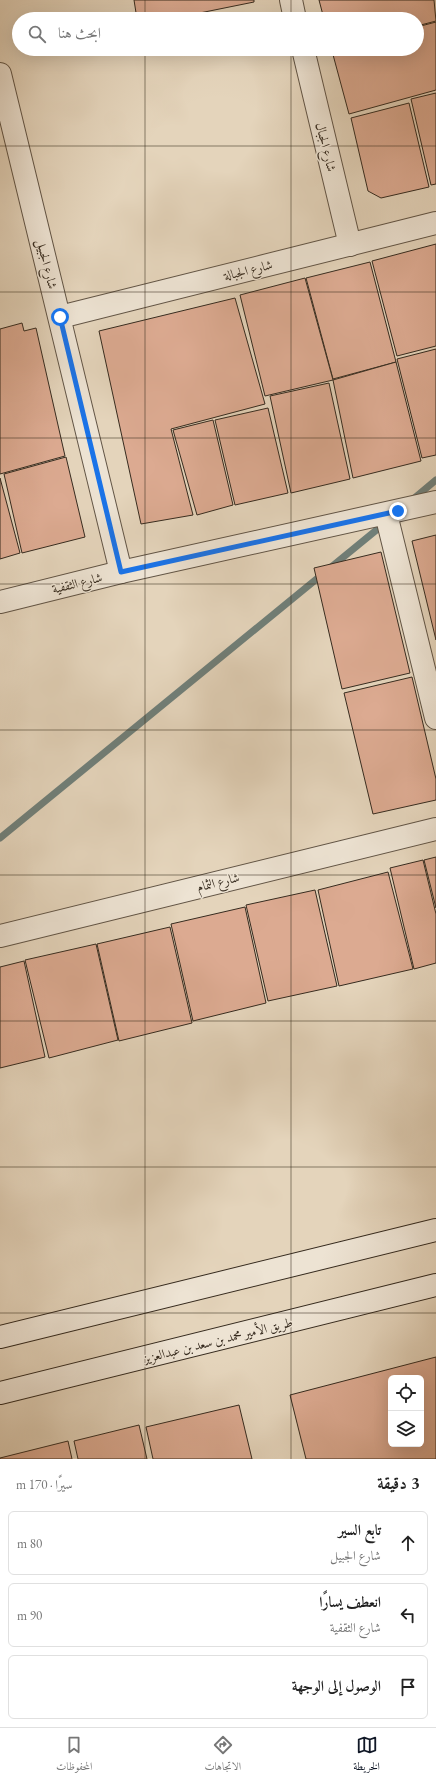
<!DOCTYPE html>
<html lang="ar">
<meta charset="utf-8">
<style>
:root{--surface:#fff;--page:#f6f6f6;--text:#222;--muted:#767676;--line:#e0e0e0;--accent:#111827}
body{margin:0;font-family:"EB Garamond",Amiri,serif;background:var(--page);color:var(--text);direction:rtl}
.controls{position:absolute;right:12px;bottom:12px;display:grid;overflow:hidden;border-radius:6px;box-shadow:0 4px 16px #0002}
.controls button{width:36px;height:36px;display:grid;place-items:center;padding:0;border:0;border-bottom:1px solid var(--line);background:var(--surface);color:var(--text);font:20px sans-serif}
.stop{position:absolute;width:12px;height:12px;margin:-9px;border:3px solid #1a73e8;border-radius:50%;background:#fff}
.stop.end{background:#1a73e8;border-color:#fff;box-shadow:0 1px 4px #0008}
.list{margin:0;padding:0;list-style:none}
h2{display:flex;justify-content:space-between;align-items:center;height:52px;margin:0;padding:0 16px;font-size:17px}
h2 small{font-size:13px;font-weight:400;color:var(--muted)}
.list li{display:grid;grid-template-columns:26px 1fr auto;gap:12px;align-items:center;box-sizing:border-box;height:64px;margin:0 8px 8px;padding:0 8px;border:1px solid var(--line);border-radius:6px}
.list b{display:block;font-size:15px;white-space:nowrap}
.list p{margin:0;font-size:13px;white-space:nowrap;color:var(--muted)}
.list em{font-size:13px;font-style:normal;color:var(--muted)}
.icon{flex:none;width:22px;height:22px;fill:none;stroke:currentColor;stroke-width:2;stroke-linecap:round;stroke-linejoin:round}
.map{position:relative;flex:none;width:436px;height:1459px;overflow:hidden;direction:ltr}
.search{position:absolute;background:var(--surface);box-shadow:0 4px 16px #0002;left:12px;right:12px;top:12px;height:44px;display:flex;align-items:center;gap:10px;box-sizing:border-box;padding:0 14px;border-radius:22px;color:var(--muted);font-size:15px}
.sheet{height:268px;background:var(--surface)}
nav{display:flex;justify-content:space-around;align-items:center;box-sizing:border-box;height:56px;border-top:1px solid var(--line);background:var(--surface);font-size:11px;color:var(--muted)}
nav a{display:grid;justify-items:center;gap:2px}
nav .on{color:var(--accent)}
.map>svg:first-child{display:block}
.lines{fill:none;stroke-linecap:round;stroke-linejoin:round}
.stream{stroke:#707f79;stroke-width:7}
.building{fill:#dcaa91;stroke:#362b1f;fill-rule:evenodd}
.street-casing{stroke:#625546;stroke-width:24}
.secondary-casing{stroke:#362b1f;stroke-width:24}
.street{stroke:#ede3d3;stroke-width:22}
.secondary{stroke:#ede3d3;stroke-width:22}
.route{stroke:#1a73e8;stroke-width:5}
.grid{fill:none;stroke:#362b1f;stroke-width:1;stroke-opacity:0.55}
.labels{text-anchor:middle;dominant-baseline:central;stroke-width:3;stroke-linejoin:round;paint-order:stroke}
.street-label{font-size:13px;fill:#362b1f;stroke:#ede3d3}
</style>
<div class="map">
<svg width="436" height="1459" viewBox="0 0 436 1459">
<rect width="100%" height="100%" fill="#e4d4bb"/>
<filter id="stains"><feTurbulence type="fractalNoise" baseFrequency=".005" numOctaves="4"/><feColorMatrix values="0 0 0 0 .2 0 0 0 0 .09 0 0 0 0 .02 0 0 0 .5 -.17"/></filter>
<radialGradient id="worn" r=".72"><stop offset=".6" stop-color="#630" stop-opacity="0"/><stop offset="1" stop-color="#630" stop-opacity=".3"/></radialGradient>
<g class="lines">
<g class="stream">
<path d="M 411,501 L 436,480"/>
<path d="M 0,838 L 385,523"/>
</g>
</g>
<g class="building">
<path d="M 134,0 L 254,0 L 254,2 L 170,19 L 137,19 Z"/>
<path d="M 319,0 L 434,0 L 436,21 L 417,26 L 417,19 L 324,19 Z"/>
<path d="M 436,22 L 436,90 L 349,114 L 332,51 L 338,49 L 417,49 L 417,27 Z"/>
<path d="M 436,93 L 436,184 L 431,185 L 411,99 Z"/>
<path d="M 409,103 L 429,187 L 381,198 L 368,191 L 351,118 Z"/>
<path d="M 436,244 L 436,346 L 397,356 L 372,261 Z"/>
<path d="M 370,262 L 396,362 L 333,379 L 306,278 Z"/>
<path d="M 305,278 L 333,380 L 265,396 L 240,295 Z"/>
<path d="M 235,298 L 265,404 L 171,429 L 193,515 L 141,524 L 99,331 Z"/>
<path d="M 22,323 L 24,331 L 36,328 L 65,456 L 0,474 L 0,329 Z"/>
<path d="M 436,349 L 436,455 L 422,458 L 397,359 Z"/>
<path d="M 396,362 L 421,461 L 353,478 L 333,380 Z"/>
<path d="M 329,383 L 350,479 L 291,493 L 270,396 Z"/>
<path d="M 268,408 L 288,493 L 235,505 L 215,420 Z"/>
<path d="M 213,420 L 233,505 L 197,515 L 173,430 Z"/>
<path d="M 66,457 L 85,537 L 22,553 L 4,474 Z"/>
<path d="M 0,478 L 20,553 L 0,559 Z"/>
<path d="M 436,535 L 436,640 L 412,541 Z"/>
<path d="M 381,552 L 410,673 L 342,689 L 314,568 Z"/>
<path d="M 412,677 L 436,779 L 436,800 L 373,814 L 344,693 Z"/>
<path d="M 436,857 L 436,908 L 424,860 Z"/>
<path d="M 423,860 L 436,914 L 436,963 L 414,969 L 390,868 Z"/>
<path d="M 388,872 L 413,969 L 339,986 L 318,890 Z"/>
<path d="M 315,890 L 337,986 L 268,1001 L 246,905 Z"/>
<path d="M 245,907 L 266,1003 L 193,1021 L 171,924 Z"/>
<path d="M 170,927 L 192,1023 L 119,1041 L 97,944 Z"/>
<path d="M 96,944 L 118,1040 L 49,1058 L 25,960 Z"/>
<path d="M 24,961 L 45,1057 L 0,1068 L 0,967 Z"/>
<path d="M 436,1357 L 436,1459 L 306,1459 L 290,1395 ZM 391,1378 L 421,1378 L 421,1444 L 391,1444 Z"/>
<path d="M 239,1405 L 252,1459 L 153,1459 L 146,1427 Z"/>
<path d="M 139,1425 L 147,1459 L 78,1459 L 74,1441 Z"/>
<path d="M 68,1441 L 72,1459 L 0,1459 L 0,1458 Z"/>
</g>
<g class="lines">
<g class="street-casing">
<g id="street">
<path d="M 291,0 L 295,19"/>
<path d="M 303,49 L 350,245"/>
<path d="M 0,74 L 121,572"/>
<path d="M 60,317 L 436,223"/>
<path d="M 386,514 L 436,718"/>
<path d="M 0,602 L 121,572 L 436,502"/>
<path d="M 0,936 L 436,829"/>
</g>
</g>
<g class="secondary-casing">
<g id="secondary">
<path d="M 0,1337 L 436,1230"/>
<path d="M 0,1393 L 436,1285"/>
</g>
</g>
<use href="#street" class="street"/>
<use href="#secondary" class="secondary"/>
</g>
<g class="lines">
<path class="route" d="M 60,317 L 121,572 L 398,511"/>
</g>
<path class="grid" d="M 145,0 L 145,19M 291,0 L 291,19M 145,49 L 145,1459M 291,49 L 291,1459M 0,146 L 436,146M 0,292 L 436,292M 0,438 L 436,438M 0,584 L 436,584M 0,730 L 436,730M 0,875 L 436,875M 0,1021 L 436,1021M 0,1167 L 436,1167M 0,1313 L 436,1313"/>
<g class="labels">
<g class="street-label">
<text transform="translate(326 147) rotate(76)">شارع الجبال</text>
<text transform="translate(47 264) rotate(76)">شارع الجبيل</text>
<text transform="translate(248 270) rotate(-14)">شارع الجبالة</text>
<text transform="translate(77 583) rotate(-14)">شارع الثقفية</text>
<text transform="translate(218 882) rotate(-14)">شارع الثمام</text>
<text transform="translate(218 1340) rotate(-14)">طريق الأمير محمد بن سعد بن عبدالعزيز</text>
</g>
</g>
<rect width="100%" height="100%" filter="url(#stains)"/>
<rect width="100%" height="100%" fill="url(#worn)"/>
</svg>
<div class="controls">
<button><svg class="icon" aria-label="locate" viewBox="0 0 24 24"><circle cx="12" cy="12" r="6"/><path d="M12 2v4M12 18v4M2 12h4M18 12h4"/></svg></button>
<button><svg class="icon" aria-label="layers" viewBox="0 0 24 24"><path d="M12 4l9 5-9 5-9-5zM3 14l9 5 9-5"/></svg></button>
</div>
<div class="stop" style="left:60px;top:317px"></div>
<div class="stop end" style="left:398px;top:511px"></div>
<div class="search"><svg class="icon" aria-label="search" viewBox="0 0 24 24"><circle cx="10" cy="10" r="6"/><path d="M15 15l6 6"/></svg>ابحث هنا</div>
</div>
<section class="sheet">
<h2>3 دقيقة<small>سيرًا · 170 m</small></h2>
<ul class="list">
<li><svg class="icon" aria-label="ahead" viewBox="0 0 24 24"><path d="M12 20V5M6 11l6-6 6 6"/></svg><div><b>تابع السير</b><p>شارع الجبيل</p></div><em>80 m</em></li>
<li><svg class="icon" aria-label="left" viewBox="0 0 24 24"><path d="M17 20v-9H6M10 6l-5 5 5 5"/></svg><div><b>انعطف يسارًا</b><p>شارع الثقفية</p></div><em>90 m</em></li>
<li><svg class="icon" aria-label="arrive" viewBox="0 0 24 24"><path d="M6 21V4h12l-3 4 3 4H6"/></svg><div><b>الوصول إلى الوجهة</b></div></li>
</ul>
</section>
<nav>
<a class="on"><svg class="icon" aria-label="map" viewBox="0 0 24 24"><path d="M3 6l6-2 6 2 6-2v14l-6 2-6-2-6 2zM9 4v14M15 6v14"/></svg>الخريطة</a>
<a><svg class="icon" aria-label="directions" viewBox="0 0 24 24"><path d="M12 3l9 9-9 9-9-9zM9 14v-3h6M13 9l2 2-2 2"/></svg>الاتجاهات</a>
<a><svg class="icon" aria-label="saved" viewBox="0 0 24 24"><path d="M7 4h10v16l-5-4-5 4z"/></svg>المحفوظات</a>
</nav>
